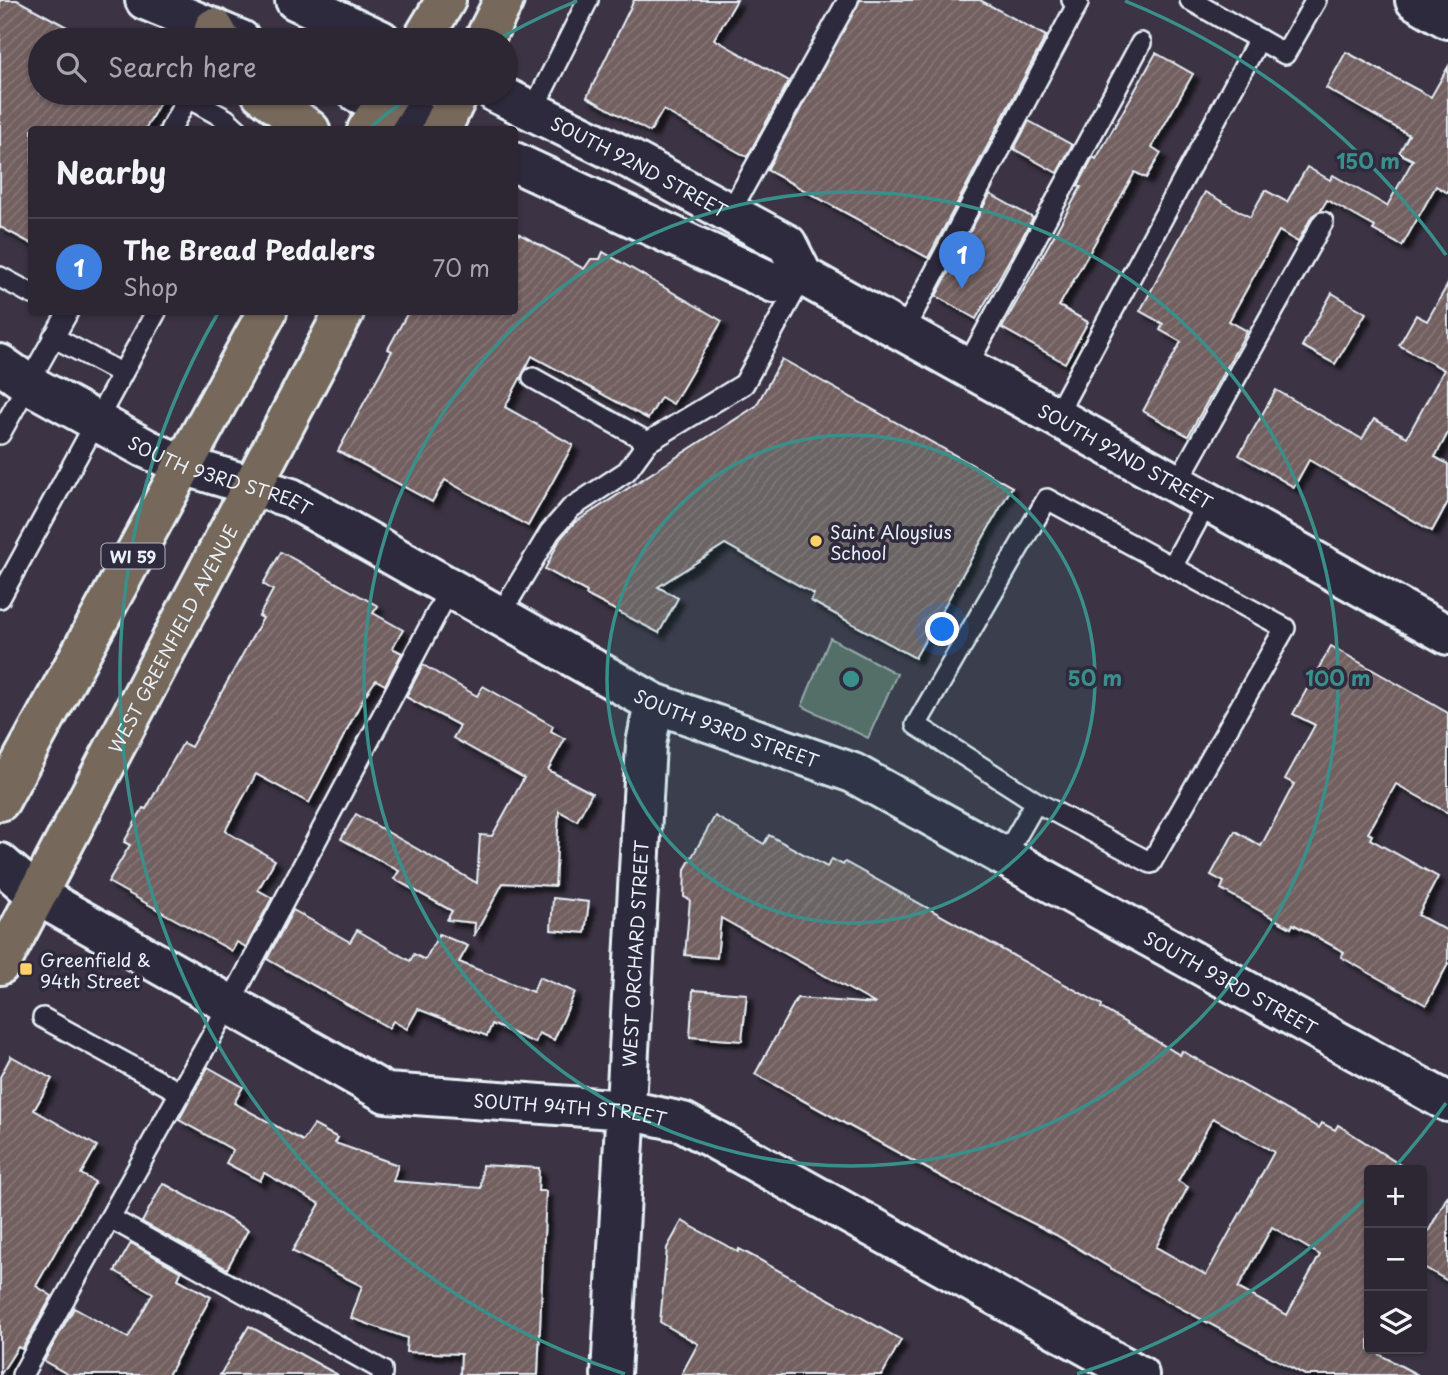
<!DOCTYPE html>
<meta charset="utf-8">
<style>
:root{--surface:#2d2733;--page:#352f3b;--text:#f1f3f6;--muted:#a7a5ac;--line:#48444e;--accent:#ffd166}
body{margin:0;font-family:"Playpen Sans",sans-serif;background:var(--page);color:var(--text)}
.controls{position:absolute;right:21px;bottom:21px;display:grid;overflow:hidden;border-radius:7px;box-shadow:0 2px 5px #0004}
.controls button{width:63px;height:63px;display:grid;place-items:center;padding:0;border:0;border-bottom:2px solid var(--line);background:var(--surface);color:var(--text);font:35px sans-serif}
.you{position:absolute;left:943px;top:630px;width:24px;height:24px;margin:-18px;border:5px solid #fff;border-radius:50%;background:#1a73e8;box-shadow:0 0 0 10px #1a73e833}
.badge{display:grid;place-items:center;width:46px;height:46px;border-radius:50%;background:var(--accent);color:#fff;font-size:23px;font-weight:700}
.pin{position:absolute;translate:-50% -58px;filter:drop-shadow(0 2px 4px #0008)}
.pin::after{content:'';position:absolute;top:37px;width:24px;height:21px;background:inherit;clip-path:polygon(0 0,100% 0,50% 100%)}
.list{margin:0;padding:0;list-style:none}
h2{display:flex;justify-content:space-between;align-items:center;height:91px;margin:0;padding:0 28px;font-size:30px}
h2 small{font-size:23px;font-weight:400;color:var(--muted)}
.list li{display:grid;grid-template-columns:46px 1fr auto;gap:21px;align-items:center;box-sizing:border-box;height:98px;padding:0 28px;border-top:2px solid var(--line)}
.list b{display:block;font-size:26px;white-space:nowrap}
.list p{margin:0;font-size:23px;white-space:nowrap;color:var(--muted)}
.list em{font-size:23px;font-style:normal;color:var(--muted)}
.icon{flex:none;width:38px;height:38px;fill:none;stroke:currentColor;stroke-width:2;stroke-linecap:round;stroke-linejoin:round}
.map{position:relative;flex:none;width:1448px;height:1375px;overflow:hidden}
.search{position:absolute;background:var(--surface);box-shadow:0 2px 5px #0004;left:28px;top:28px;width:490px;height:77px;display:flex;align-items:center;gap:18px;box-sizing:border-box;padding:0 24px;border-radius:38px;color:var(--muted);font-size:26px}
.panel{position:absolute;background:var(--surface);box-shadow:0 2px 5px #0004;left:28px;top:126px;width:490px;height:189px;border-radius:7px}
.map>svg:first-child{display:block}
.green{fill:#586a63;stroke:#a0aeae;stroke-width:2}
.building{fill:url(#building-hatch);stroke:#e8f1f8;stroke-width:2;fill-rule:evenodd;filter:url(#shadow)}
.lines{fill:none;stroke-linecap:round;stroke-linejoin:round}
.lane-casing{stroke:#e8f1f8;stroke-width:24}
.street-casing{stroke:#e8f1f8;stroke-width:44}
.secondary-casing{stroke:#e8f1f8;stroke-width:44}
.primary-casing{stroke:#e8f1f8;stroke-width:44}
.lane{stroke:#2f2a3d;stroke-width:19}
.street{stroke:#2f2a3d;stroke-width:38}
.secondary{stroke:#2f2a3d;stroke-width:38}
.primary{stroke:#76695c;stroke-width:38}
.ring{fill:none;stroke:#3a8f8a;stroke-width:3.5}
.poi-dot{fill:#ffd166;stroke:#2f2a3d;stroke-width:2.5}
.labels{text-anchor:middle;dominant-baseline:central;stroke-width:7;stroke-linejoin:round;paint-order:stroke}
.shield{fill:#2f2a3d;stroke:#b0b5c0;stroke-width:2}
.shield-label{font-size:16px;font-weight:bold;fill:#e8f1f8}
.street-label{font-size:18px;fill:#e8f1f8;stroke:#2f2a3d}
.poi-label{font-size:18px;fill:#e8f1f8;stroke:#2f2a3d;text-anchor:start}
.centre{fill:#3a8f8a;stroke:#2f2a3d;stroke-width:3.5}
.ring-label{font-size:21px;text-anchor:middle;font-weight:bold;fill:#3a8f8a;stroke:#2f2a3d;stroke-width:7;stroke-linejoin:round;paint-order:stroke}
</style>
<div class="map">
<svg width="1448" height="1375" viewBox="0 0 1448 1375">
<defs>
<pattern id="building-hatch" width="6" height="6" patternUnits="userSpaceOnUse" patternTransform="scale(1.75)"><rect width="6" height="6" fill="#725e5f"/><path d="M-1 1l2-2M0 6l6-6M5 7l2-2" fill="none" stroke="#867677"/></pattern>
<filter id="shadow"><feDropShadow dx="6" dy="6" stdDeviation="2" flood-color="#0009"/></filter>
</defs>
<rect width="100%" height="100%" fill="#3c3444"/>
<filter id="ink" filterUnits="userSpaceOnUse"><feTurbulence type="fractalNoise" baseFrequency=".0143" numOctaves="2"/><feDisplacementMap in="SourceGraphic" scale="14" xChannelSelector="R" yChannelSelector="G"/><feConvolveMatrix kernelMatrix="1 2 1 2 8 2 1 2 1" color-interpolation-filters="sRGB"/></filter>
<g filter="url(#ink)">
<path class="green" d="M 830,638 L 897,674 L 868,738 L 802,706 Z"/>
<g class="building">
<path d="M 0,0 L 17,0 L 91,40 L 40,40 L 40,93 L 165,93 L 145,130 L 32,130 L 32,244 L 0,227 Z"/>
<path d="M 634,0 L 737,0 L 714,39 L 789,81 L 747,157 L 663,110 L 650,132 L 587,97 Z"/>
<path d="M 860,0 L 980,0 L 1046,36 L 928,258 L 767,170 Z"/>
<path d="M 1346,52 L 1431,97 L 1448,67 L 1448,193 L 1436,186 L 1402,246 L 1373,230 L 1375,227 L 1327,200 L 1321,210 L 1312,216 L 1298,242 L 1279,231 L 1229,321 L 1247,331 L 1188,436 L 1143,411 L 1181,342 L 1160,330 L 1163,324 L 1140,311 L 1205,192 L 1250,217 L 1265,190 L 1287,202 L 1307,167 L 1330,180 L 1333,175 L 1387,206 L 1413,160 L 1399,153 L 1409,135 L 1326,88 Z"/>
<path d="M 1156,53 L 1193,74 L 1152,147 L 1161,153 L 1146,178 L 1135,172 L 1059,306 L 1088,322 L 1065,363 L 1002,328 L 1081,187 L 1078,186 L 1093,157 L 1096,159 Z"/>
<path d="M 1029,121 L 1072,145 L 1057,173 L 1014,149 Z"/>
<path d="M 990,194 L 1033,218 L 976,319 L 936,296 Z"/>
<path d="M 514,231 L 584,269 L 591,259 L 600,259 L 603,252 L 722,321 L 673,404 L 661,397 L 648,419 L 532,356 L 505,407 L 573,445 L 528,526 L 445,480 L 432,502 L 338,451 L 392,351 L 388,349 L 408,312 L 514,312 Z"/>
<path d="M 1448,284 L 1448,433 L 1435,457 L 1448,464 L 1448,502 L 1432,531 L 1309,460 L 1294,487 L 1239,455 L 1276,390 L 1362,439 L 1374,419 L 1407,437 L 1444,370 L 1399,345 L 1416,315 L 1427,321 Z"/>
<path d="M 1332,293 L 1366,313 L 1335,364 L 1302,346 Z"/>
<path d="M 782,359 L 1012,487 L 915,658 L 811,601 L 814,594 L 725,544 L 658,587 L 678,598 L 659,633 L 586,595 L 587,592 L 545,569 L 560,539 L 574,523 L 756,406 Z"/>
<path d="M 281,552 L 378,606 L 373,613 L 403,630 L 392,648 L 402,653 L 385,685 L 376,680 L 364,697 L 309,803 L 256,774 L 225,831 L 275,860 L 258,890 L 272,898 L 246,947 L 237,942 L 232,951 L 108,882 L 130,845 L 124,842 L 143,808 L 146,809 L 183,743 L 191,747 L 263,618 L 259,616 L 273,590 L 263,584 Z"/>
<path d="M 1331,646 L 1448,713 L 1448,813 L 1396,784 L 1368,833 L 1372,835 L 1370,839 L 1438,877 L 1418,915 L 1448,931 L 1448,964 L 1426,1005 L 1341,957 L 1344,952 L 1293,924 L 1291,928 L 1221,889 L 1224,882 L 1211,875 L 1235,831 L 1261,846 L 1294,784 L 1285,779 L 1315,725 L 1293,714 Z"/>
<path d="M 423,665 L 477,696 L 483,686 L 553,726 L 551,731 L 565,739 L 548,770 L 592,793 L 577,821 L 559,811 L 555,886 L 503,883 L 474,936 L 475,923 L 447,920 L 452,911 L 394,879 L 399,871 L 341,839 L 356,814 L 477,883 L 480,835 L 492,836 L 524,778 L 453,738 L 460,726 L 406,697 Z"/>
<path d="M 715,816 L 764,844 L 769,835 L 827,867 L 832,859 L 843,865 L 845,862 L 1102,1005 L 1101,1008 L 1180,1055 L 1182,1051 L 1319,1128 L 1322,1123 L 1335,1130 L 1338,1125 L 1408,1170 L 1369,1170 L 1369,1349 L 1418,1375 L 1305,1375 L 1145,1289 L 1056,1235 L 953,1183 L 755,1074 L 797,998 L 876,1004 L 721,918 L 717,958 L 685,955 L 690,900 L 684,897 L 685,869 ZM 1213,1118 L 1274,1152 L 1206,1275 L 1156,1247 L 1188,1187 L 1178,1181 ZM 1272,1227 L 1320,1255 L 1287,1315 L 1238,1288 Z"/>
<path d="M 553,898 L 589,902 L 585,933 L 551,930 Z"/>
<path d="M 293,910 L 350,942 L 357,930 L 410,961 L 414,954 L 425,960 L 439,934 L 468,946 L 459,962 L 533,992 L 539,977 L 575,992 L 554,1040 L 539,1033 L 535,1043 L 492,1024 L 487,1036 L 418,1009 L 407,1029 L 393,1021 L 389,1028 L 267,959 Z"/>
<path d="M 693,990 L 747,994 L 742,1041 L 690,1037 Z"/>
<path d="M 11,1056 L 52,1079 L 34,1110 L 97,1146 L 81,1174 L 95,1182 L 36,1286 L 52,1296 L 22,1349 L 18,1347 L 0,1375 L 0,1077 Z"/>
<path d="M 208,1067 L 243,1087 L 234,1103 L 303,1141 L 314,1125 L 338,1138 L 335,1143 L 398,1165 L 393,1181 L 481,1188 L 482,1165 L 539,1168 L 538,1191 L 546,1191 L 538,1375 L 460,1375 L 461,1354 L 406,1352 L 407,1338 L 351,1318 L 362,1286 L 292,1251 L 320,1204 L 264,1173 L 260,1181 L 226,1163 L 233,1150 L 179,1120 Z"/>
<path d="M 163,1183 L 248,1230 L 227,1269 L 142,1222 Z"/>
<path d="M 1448,1195 L 1448,1281 L 1422,1266 L 1422,1243 Z"/>
<path d="M 682,1221 L 738,1252 L 739,1249 L 758,1259 L 901,1340 L 882,1375 L 681,1375 L 698,1344 L 660,1322 L 667,1248 Z"/>
<path d="M 131,1243 L 181,1272 L 178,1279 L 211,1297 L 168,1375 L 69,1375 L 44,1361 L 74,1308 L 128,1338 L 153,1293 L 115,1271 Z"/>
<path d="M 249,1326 L 338,1375 L 220,1375 Z"/>
</g>
<g class="lines">
<g class="lane-casing">
<g id="lane">
<path d="M 1190,0 L 1285,54 L 1316,0"/>
<path d="M 188,98 L 226,119 L 238,130"/>
<path d="M 533,110 L 588,0"/>
<path d="M 170,130 L 190,93"/>
<path d="M 730,212 L 848,0"/>
<path d="M 0,277 L 32,294"/>
<path d="M 904,330 L 1078,3 L 1072,0"/>
<path d="M 53,337 L 121,373"/>
<path d="M 967,366 L 1141,43"/>
<path d="M 533,378 L 648,442 L 744,384 L 803,276"/>
<path d="M 1056,416 L 1259,39"/>
<path d="M 0,434 L 68,312"/>
<path d="M 1177,483 L 1323,222"/>
<path d="M 1172,567 L 1208,501"/>
<path d="M 0,598 L 156,312"/>
<path d="M 500,615 L 550,532 L 571,508 L 627,471 L 648,442"/>
<path d="M 1005,856 L 1036,802 L 1151,863 L 1285,628 L 1047,499 L 916,725 L 1036,802"/>
<path d="M 43,1018 L 181,1093"/>
<path d="M 112,1219 L 382,1370 L 382,1375"/>
<path d="M 22,1375 L 230,1003 L 450,588"/>
</g>
</g>
<g class="street-casing">
<g id="street">
<path d="M 1415,0 L 1448,19"/>
<path id="s1" d="M 0,364 L 27,383 L 145,448 L 183,465 L 291,498 L 654,703 L 853,773 L 1448,1102"/>
<path id="s2" d="M 0,863 L 37,895 L 386,1093 L 627,1110 L 683,1122 L 1139,1375"/>
<path id="s3" d="M 611,1375 L 646,744 L 654,703"/>
</g>
</g>
<g class="secondary-casing">
<g id="secondary">
<path d="M 145,0 L 241,40"/>
<path d="M 295,0 L 381,40"/>
<path d="M 358,93 L 443,130"/>
<path id="s4" d="M 496,93 L 626,157 L 787,244 L 803,276 L 1448,635"/>
<path d="M 514,162 L 774,283 L 803,276"/>
</g>
</g>
<g class="primary-casing">
<g id="primary">
<path d="M 214,28 L 221,40"/>
<path d="M 422,40 L 446,0"/>
<path d="M 484,40 L 504,0"/>
<path d="M 261,93 L 310,130"/>
<path d="M 367,130 L 390,93"/>
<path d="M 441,130 L 459,93"/>
<path d="M 0,801 L 267,312"/>
<path id="s5" d="M 0,965 L 344,312"/>
</g>
</g>
<use href="#lane" class="lane"/>
<use href="#street" class="street"/>
<use href="#secondary" class="secondary"/>
<use href="#primary" class="primary"/>
</g>
</g>
<circle cx="851" cy="679" r="244" fill="#3a8f8a" fill-opacity=".12"/>
<g class="ring">
<circle cx="851" cy="679" r="244"/>
<circle cx="851" cy="679" r="487"/>
<path d="M1446 1103A731 731 0 0 1 1394 1168M1368 1196A731 731 0 0 1 1077 1374M625 1374A731 731 0 0 1 218 313M371 127A731 731 0 0 1 411 95M497 40A731 731 0 0 1 577 1M1125 1A731 731 0 0 1 1446 255"/>
</g>
<g class="poi-dot">
<circle cx="816" cy="541" r="7"/>
<rect x="19" y="962" width="14" height="14" rx="3.5"/>
</g>
<g class="labels">
<rect class="shield" x="101.5" y="543.5" width="63" height="25" rx="5"/>
<g class="shield-label">
<text x="133" y="556">WI 59</text>
</g>
<g class="street-label">
<text stroke="none"><textPath href="#s4" startOffset="161">SOUTH 92ND STREET</textPath></text>
<text stroke="none"><textPath href="#s4" startOffset="733">SOUTH 92ND STREET</textPath></text>
<text stroke="none"><textPath href="#s1" startOffset="248">SOUTH 93RD STREET</textPath></text>
<text stroke="none"><textPath href="#s5" startOffset="369">WEST GREENFIELD AVENUE</textPath></text>
<text stroke="none"><textPath href="#s1" startOffset="816">SOUTH 93RD STREET</textPath></text>
<text stroke="none"><textPath href="#s3" startOffset="422">WEST ORCHARD STREET</textPath></text>
<text stroke="none"><textPath href="#s1" startOffset="1382">SOUTH 93RD STREET</textPath></text>
<text stroke="none"><textPath href="#s2" startOffset="635">SOUTH 94TH STREET</textPath></text>
</g>
<g class="poi-label">
<text x="830" y="531">Saint Aloysius<tspan x="830" dy="21">School</tspan></text>
<text x="40" y="959">Greenfield &amp;<tspan x="40" dy="21">94th Street</tspan></text>
</g>
</g>
<circle cx="851" cy="679" r="10" class="centre"/>
<g class="ring-label">
<text x="1368" y="169">150 m</text>
<text x="1095" y="686">50 m</text>
<text x="1338" y="686">100 m</text>
</g>
</svg>
<div class="controls">
<button>+</button>
<button>−</button>
<button><svg class="icon" aria-label="layers" viewBox="0 0 24 24"><path d="M12 4l9 5-9 5-9-5zM3 14l9 5 9-5"/></svg></button>
</div>
<div class="you"></div>
<div class="pin badge" style="left:962px;top:289px;background:#3f7fe0">1</div>
<div class="search"><svg class="icon" aria-label="search" viewBox="0 0 24 24"><circle cx="10" cy="10" r="6"/><path d="M15 15l6 6"/></svg>Search here</div>
<section class="panel">
<h2>Nearby<small></small></h2>
<ul class="list">
<li><span class="badge" style="background:#3f7fe0">1</span><div><b>The Bread Pedalers</b><p>Shop</p></div><em>70 m</em></li>
</ul>
</section>
</div>
